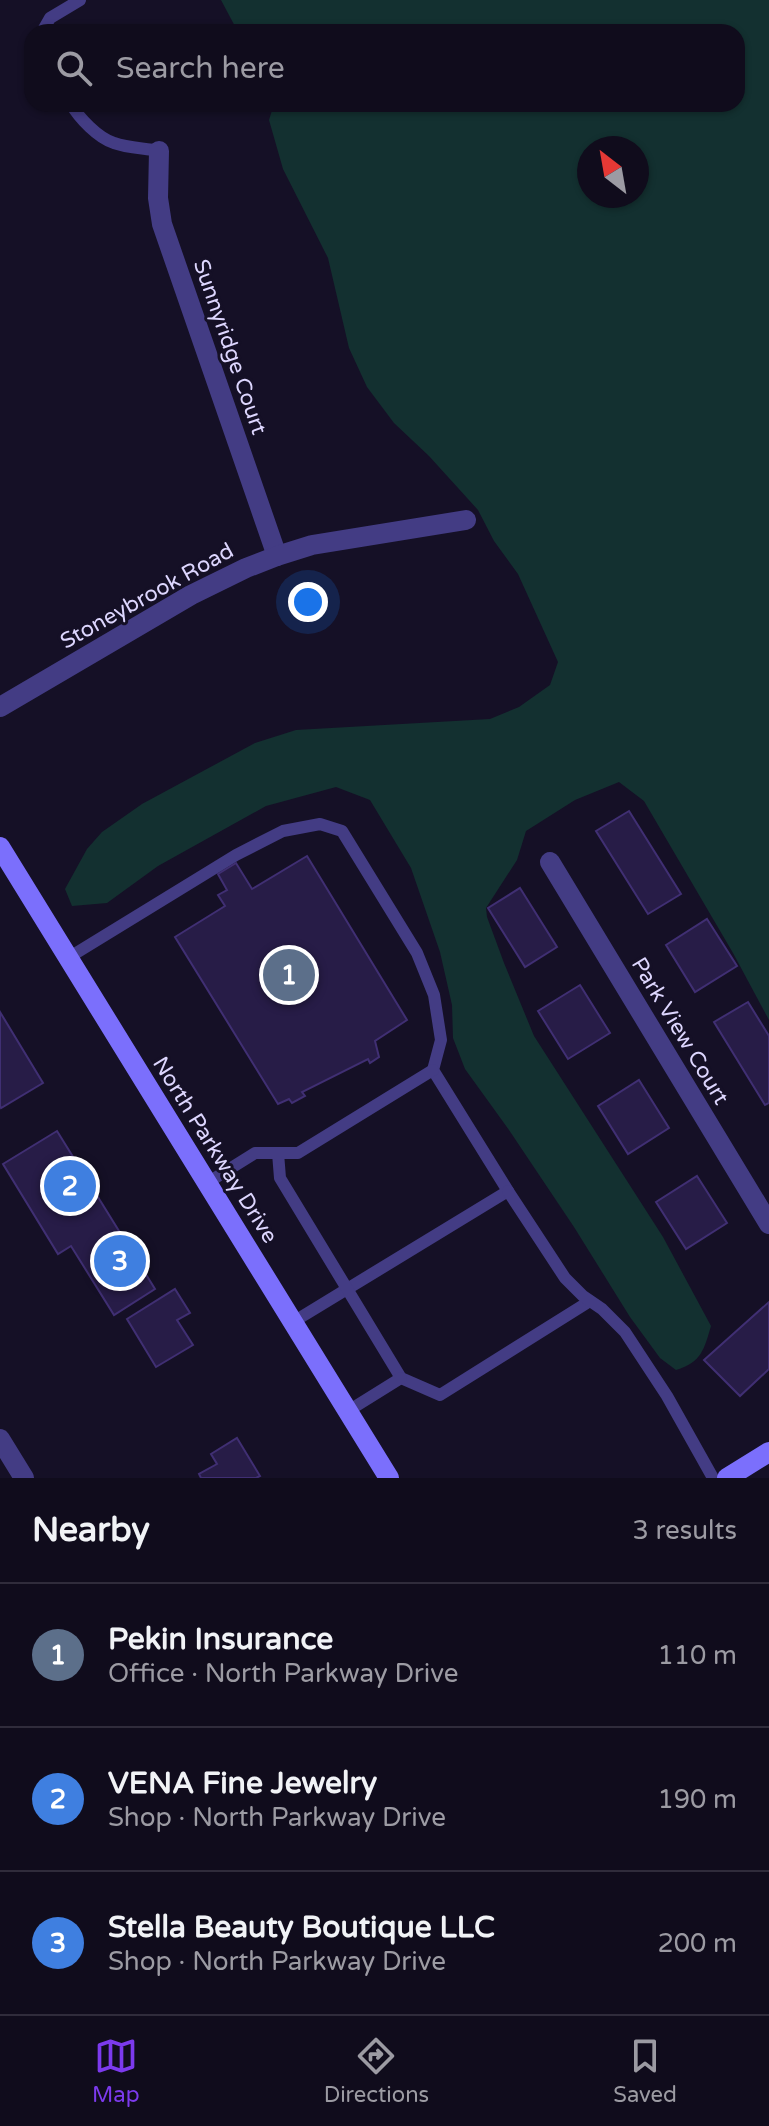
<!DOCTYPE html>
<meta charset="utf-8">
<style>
:root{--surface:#100c1c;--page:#191525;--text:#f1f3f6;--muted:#9c9ba3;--line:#302c3b;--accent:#7c3aed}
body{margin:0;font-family:"Varela Round",sans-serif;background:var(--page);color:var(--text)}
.compass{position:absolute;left:577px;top:136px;width:72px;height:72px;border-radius:50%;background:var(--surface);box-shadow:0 2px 6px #0004;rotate:329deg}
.you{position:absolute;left:308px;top:602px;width:28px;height:28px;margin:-20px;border:6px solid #fff;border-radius:50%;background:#1a73e8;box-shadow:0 0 0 12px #1a73e833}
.badge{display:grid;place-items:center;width:52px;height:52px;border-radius:50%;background:var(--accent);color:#fff;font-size:26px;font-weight:700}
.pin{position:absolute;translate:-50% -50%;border:4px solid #fff;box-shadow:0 2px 8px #0006}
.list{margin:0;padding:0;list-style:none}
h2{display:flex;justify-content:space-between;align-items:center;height:104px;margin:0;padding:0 32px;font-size:34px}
h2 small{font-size:26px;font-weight:400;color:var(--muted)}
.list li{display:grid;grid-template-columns:52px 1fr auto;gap:24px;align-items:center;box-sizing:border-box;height:144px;padding:0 32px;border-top:2px solid var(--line)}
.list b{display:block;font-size:30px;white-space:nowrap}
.list p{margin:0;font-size:26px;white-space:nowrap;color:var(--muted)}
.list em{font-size:26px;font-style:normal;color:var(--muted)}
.icon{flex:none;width:44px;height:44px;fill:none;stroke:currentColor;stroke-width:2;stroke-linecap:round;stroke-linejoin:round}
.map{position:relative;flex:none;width:769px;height:1478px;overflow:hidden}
.search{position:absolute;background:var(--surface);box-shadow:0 2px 6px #0004;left:24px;right:24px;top:24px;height:88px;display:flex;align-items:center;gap:20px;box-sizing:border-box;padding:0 28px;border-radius:24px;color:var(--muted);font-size:30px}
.sheet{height:536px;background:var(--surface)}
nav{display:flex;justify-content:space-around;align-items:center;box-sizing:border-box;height:112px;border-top:2px solid var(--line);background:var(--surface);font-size:22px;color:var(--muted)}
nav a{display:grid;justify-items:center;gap:4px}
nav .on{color:var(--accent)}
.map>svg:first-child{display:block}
.green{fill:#133030;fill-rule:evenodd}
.building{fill:#271c47;stroke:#402f73;stroke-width:2}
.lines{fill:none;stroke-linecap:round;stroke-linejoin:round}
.service{stroke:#433c84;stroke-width:12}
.minor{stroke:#433c84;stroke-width:20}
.secondary{stroke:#7b6ffc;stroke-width:20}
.labels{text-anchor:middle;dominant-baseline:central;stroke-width:6;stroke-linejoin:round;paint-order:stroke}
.street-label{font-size:22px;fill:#ddd6fe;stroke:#151026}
</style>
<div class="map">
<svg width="769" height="1478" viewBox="0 0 769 1478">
<rect width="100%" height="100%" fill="#151026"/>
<path class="green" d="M 221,0 L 769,0 L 769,1020 L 733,953 L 644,801 L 619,782 L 575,800 L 526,831 L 517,860 L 486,908 L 487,917 L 504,963 L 534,1036 L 663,1237 L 711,1326 C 704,1349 702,1362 676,1370 L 660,1358 L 630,1317 L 574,1227 L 509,1130 L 465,1069 L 453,1038 L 452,1005 L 440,952 L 411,868 L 370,800 L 336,787 L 266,806 L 158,866 L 107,903 L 72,906 L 65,889 L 87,849 L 102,832 L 142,804 L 255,743 L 296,730 L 490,719 L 519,707 L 550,685 L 558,662 L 518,574 L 494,541 L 478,510 L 429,456 L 394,423 L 367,387 L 349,348 L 328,258 L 283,169 L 269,120 L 274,104 L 737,104 L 737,32 L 238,32 ZM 589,148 L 637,148 L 637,196 L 589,196 Z"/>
<g class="building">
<path d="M 629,811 L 681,894 L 648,914 L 596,831 Z"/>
<path d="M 307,856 L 407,1020 L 375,1041 L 379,1057 L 370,1063 L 368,1059 L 302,1092 L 305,1096 L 292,1103 L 289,1099 L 278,1104 L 175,937 L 225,906 L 218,895 L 227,890 L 218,874 L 236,863 L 252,889 Z"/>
<path d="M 520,888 L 557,947 L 525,967 L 488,908 Z"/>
<path d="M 707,919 L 737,966 L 695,992 L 666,945 Z"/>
<path d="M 580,985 L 610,1033 L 568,1059 L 538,1011 Z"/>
<path d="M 748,1002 L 769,1036 L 769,1103 L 765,1105 L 714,1022 Z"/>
<path d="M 0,1012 L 43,1083 L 1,1108 L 0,1106 Z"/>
<path d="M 639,1080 L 669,1128 L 628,1154 L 598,1106 Z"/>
<path d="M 57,1131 L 155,1289 L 114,1315 L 71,1246 L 58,1254 L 3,1164 Z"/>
<path d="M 697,1176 L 727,1223 L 686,1249 L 656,1202 Z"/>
<path d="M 175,1289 L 190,1313 L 177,1320 L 193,1345 L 156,1367 L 127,1319 Z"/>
<path d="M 769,1302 L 769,1369 L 740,1396 L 704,1360 Z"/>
<path d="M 237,1438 L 260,1476 L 256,1478 L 201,1478 L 199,1474 L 217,1464 L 211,1454 Z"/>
</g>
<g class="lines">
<g class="service">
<path d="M 42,32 L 50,18 L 80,0"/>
<path d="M 71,104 C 79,118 98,138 114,143 C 128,148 144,148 159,151"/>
<path d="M 68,958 L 236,855 L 283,831 L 320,824 L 342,831 L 417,953 L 434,995 L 441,1040 L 433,1070 L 508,1191 L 293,1322"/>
<path d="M 278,1153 L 280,1178 L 401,1378 L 440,1395 L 590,1301"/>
<path d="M 207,1183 L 255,1153 L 298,1153 L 433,1070"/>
<path d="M 508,1191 L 565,1278 L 583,1296 L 602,1309 L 625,1332 L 667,1396 L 713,1478"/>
<path d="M 348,1411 L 401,1378"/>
</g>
<g class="minor">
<path d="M 159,151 L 158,198 L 162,224 L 277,556"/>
<path d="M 0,707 L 191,595 L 246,568 L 277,556 L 312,545 L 466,520"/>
<path d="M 550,862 L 769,1224"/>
<path d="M 0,1439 L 24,1478"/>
</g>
<g class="secondary">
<path d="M 0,847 L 389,1478"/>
<path d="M 727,1478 L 769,1452"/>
</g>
</g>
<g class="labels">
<g class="street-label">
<text transform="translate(230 347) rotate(71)">Sunnyridge Court</text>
<text transform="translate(147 596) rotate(-29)">Stoneybrook Road</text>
<text transform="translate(680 1031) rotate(59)">Park View Court</text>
<text transform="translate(215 1150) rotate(58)">North Parkway Drive</text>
</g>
</g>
</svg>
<svg class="compass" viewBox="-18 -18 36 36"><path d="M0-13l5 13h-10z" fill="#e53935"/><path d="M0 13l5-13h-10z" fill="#9c9ba3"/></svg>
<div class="you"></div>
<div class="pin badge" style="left:289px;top:975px;background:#5c6f8a">1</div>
<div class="pin badge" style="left:70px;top:1186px;background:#3f7fe0">2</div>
<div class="pin badge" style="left:120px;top:1261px;background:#3f7fe0">3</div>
<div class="search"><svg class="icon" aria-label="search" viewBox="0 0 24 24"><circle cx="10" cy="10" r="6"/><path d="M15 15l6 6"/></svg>Search here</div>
</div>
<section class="sheet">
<h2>Nearby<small>3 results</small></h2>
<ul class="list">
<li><span class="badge" style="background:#5c6f8a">1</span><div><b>Pekin Insurance</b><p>Office · North Parkway Drive</p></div><em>110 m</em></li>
<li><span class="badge" style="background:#3f7fe0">2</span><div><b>VENA Fine Jewelry</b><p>Shop · North Parkway Drive</p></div><em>190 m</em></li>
<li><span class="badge" style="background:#3f7fe0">3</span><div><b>Stella Beauty Boutique LLC</b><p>Shop · North Parkway Drive</p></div><em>200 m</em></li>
</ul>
</section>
<nav>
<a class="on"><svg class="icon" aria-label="map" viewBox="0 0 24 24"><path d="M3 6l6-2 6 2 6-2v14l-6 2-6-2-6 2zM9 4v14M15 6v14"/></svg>Map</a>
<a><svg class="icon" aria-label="directions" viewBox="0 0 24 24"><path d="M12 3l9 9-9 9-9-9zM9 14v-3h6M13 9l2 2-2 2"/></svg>Directions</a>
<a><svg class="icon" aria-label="saved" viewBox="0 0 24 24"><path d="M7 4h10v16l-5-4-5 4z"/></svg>Saved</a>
</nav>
